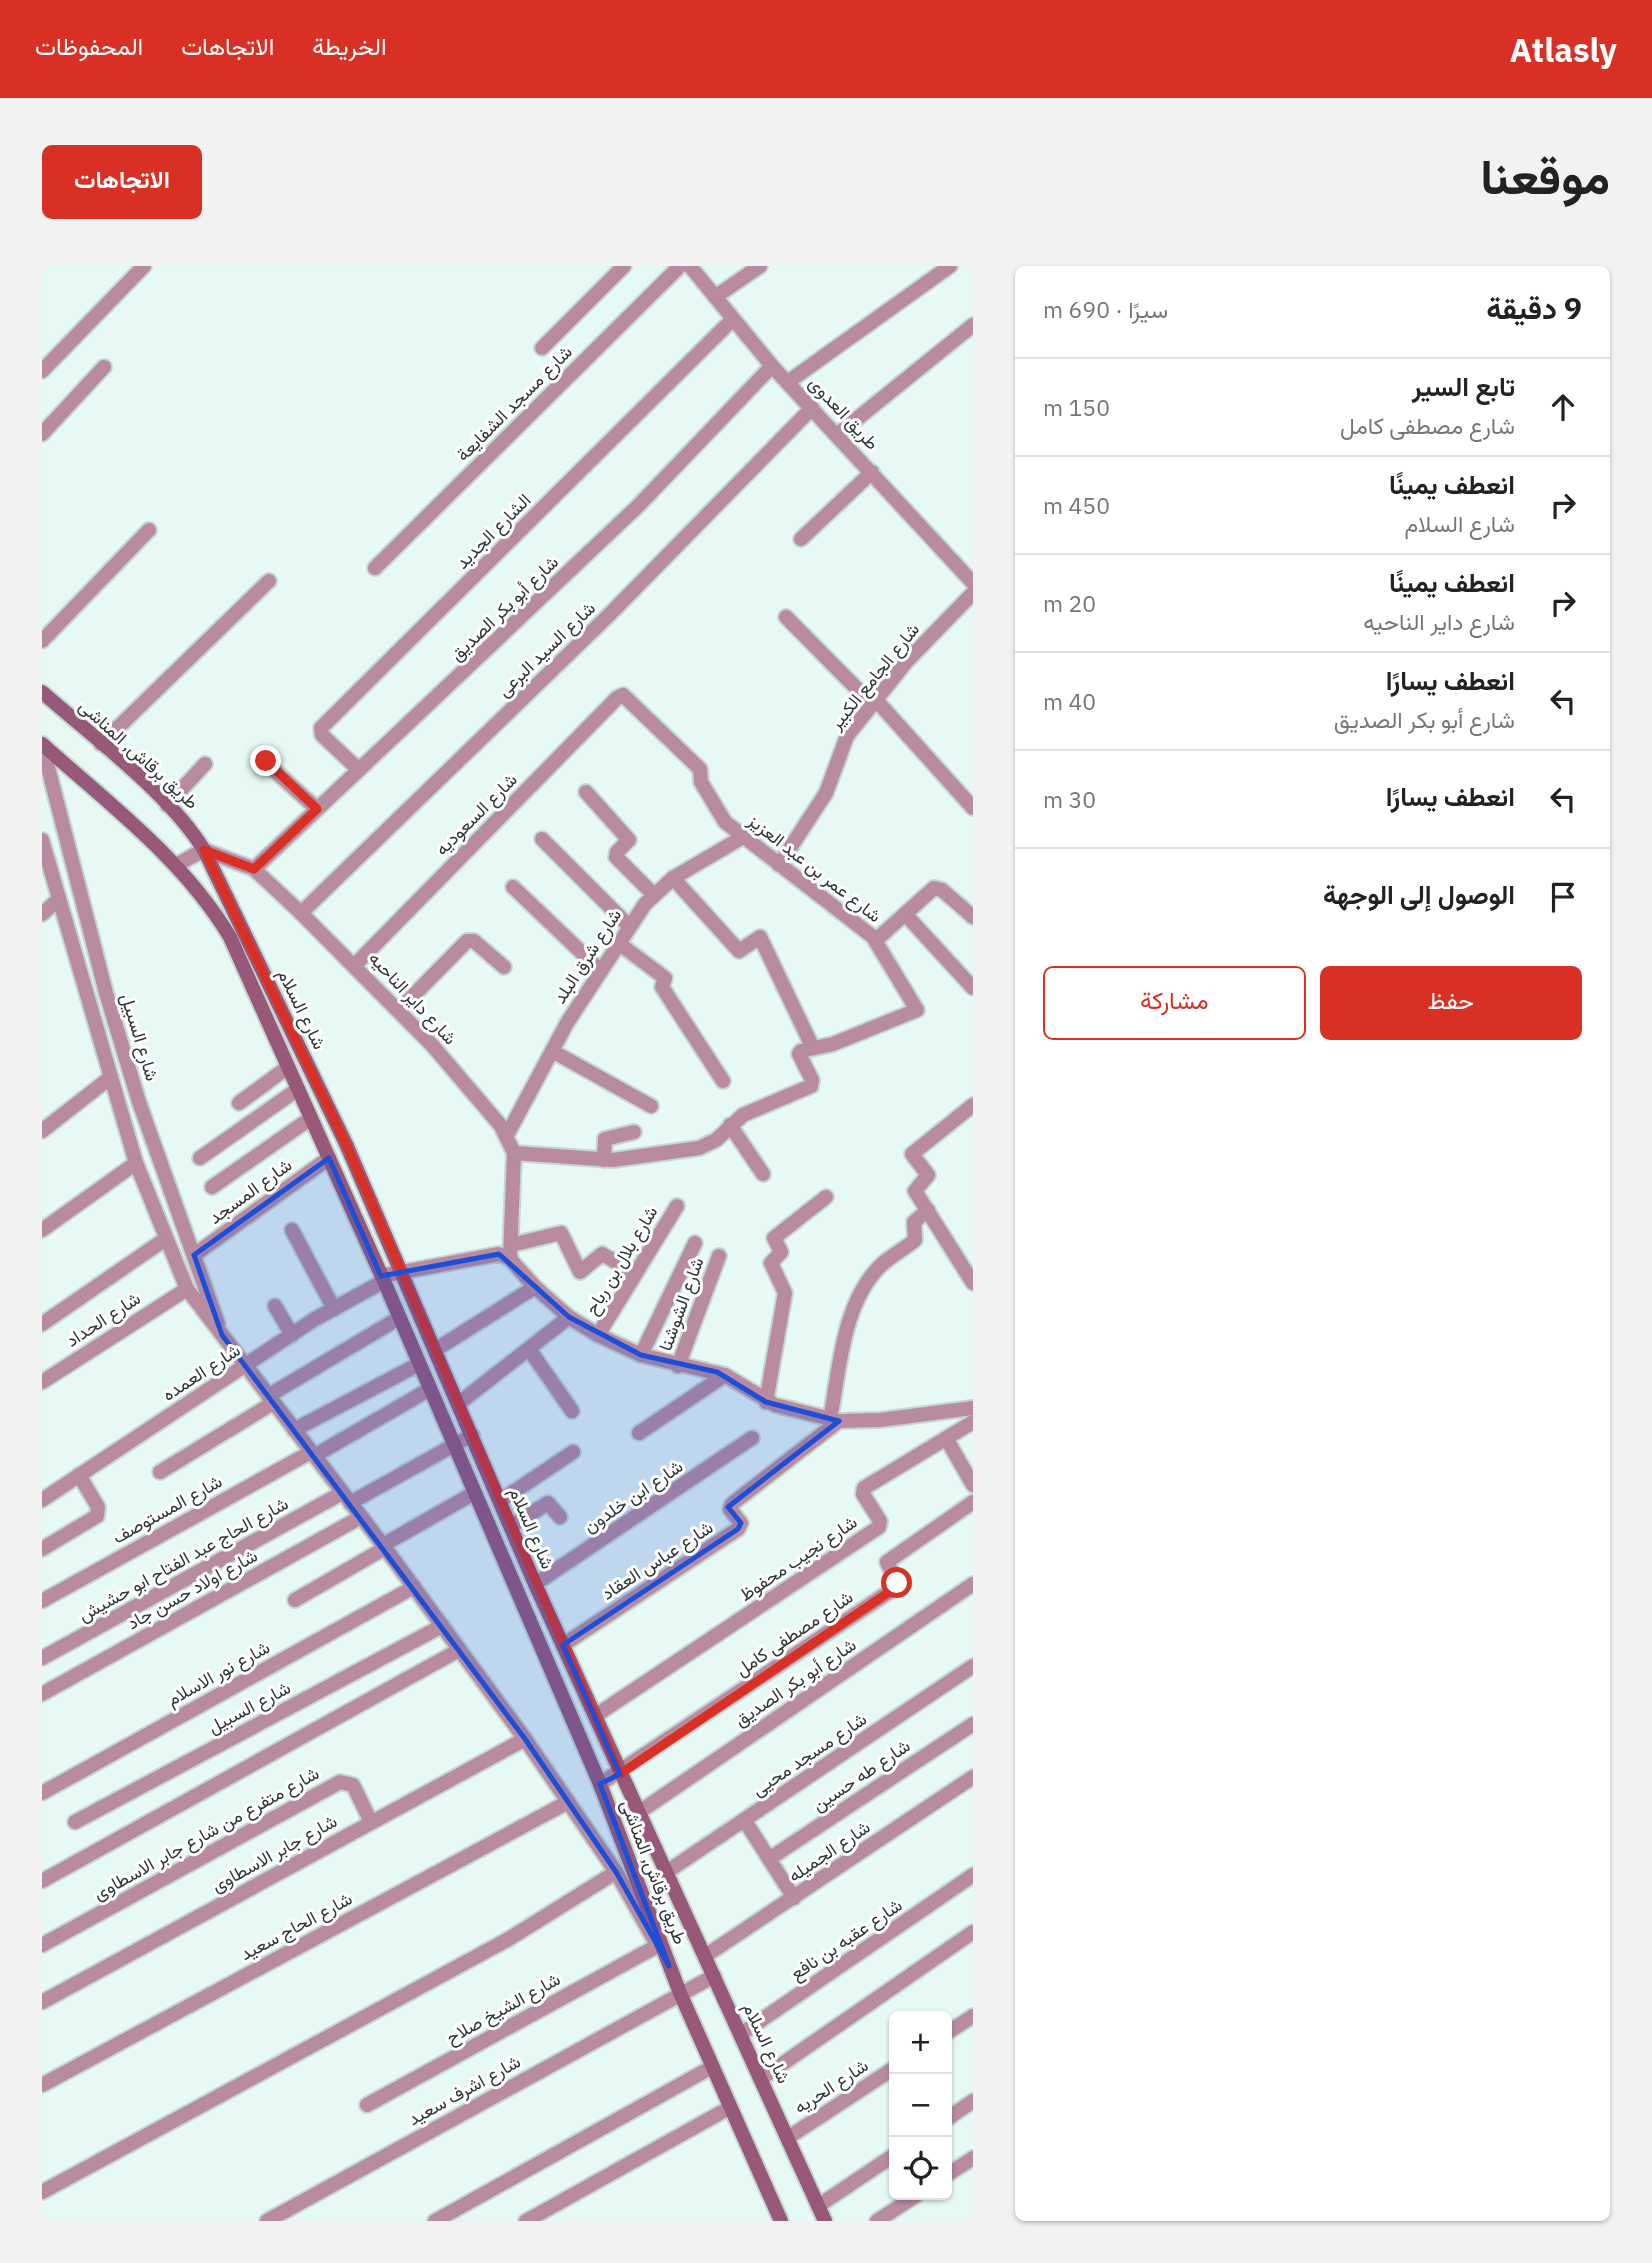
<!DOCTYPE html>
<html lang="ar">
<meta charset="utf-8">
<style>
:root{--surface:#fff;--page:#f2f2f2;--text:#222;--muted:#767676;--line:#e0e0e0;--accent:#d93025}
body{margin:0;font-family:"IBM Plex Sans",Vazirmatn,sans-serif;background:var(--page);color:var(--text);direction:rtl}
.controls{position:absolute;right:21px;bottom:21px;display:grid;overflow:hidden;border-radius:10px;box-shadow:0 2px 5px #0004}
.controls button{width:63px;height:63px;display:grid;place-items:center;padding:0;border:0;border-bottom:2px solid var(--line);background:var(--surface);color:var(--text);font:35px sans-serif}
.stop{position:absolute;width:21px;height:21px;margin:-16px;border:5px solid #d93025;border-radius:50%;background:#fff}
.stop.end{background:#d93025;border-color:#fff;box-shadow:0 2px 7px #0008}
.list{margin:0;padding:0;list-style:none}
h2{display:flex;justify-content:space-between;align-items:center;height:91px;margin:0;padding:0 28px;font-size:30px}
h2 small{font-size:23px;font-weight:400;color:var(--muted)}
.list li{display:grid;grid-template-columns:46px 1fr auto;gap:21px;align-items:center;box-sizing:border-box;height:98px;padding:0 28px;border-top:2px solid var(--line)}
.list b{display:block;font-size:26px;white-space:nowrap}
.list p{margin:0;font-size:23px;white-space:nowrap;color:var(--muted)}
.list em{font-size:23px;font-style:normal;color:var(--muted)}
.actions{display:flex;gap:14px;padding:21px 28px}
.actions a{flex:1;padding:16px 0;border:2px solid var(--accent);border-radius:10px;text-align:center;font-size:24px;color:var(--accent)}
.actions .main{background:var(--accent);color:#fff}
.icon{flex:none;width:38px;height:38px;fill:none;stroke:currentColor;stroke-width:2;stroke-linecap:round;stroke-linejoin:round}
.map{position:relative;flex:none;width:931px;height:1955px;overflow:hidden;direction:ltr;border-radius:10px}
header{display:flex;align-items:center;gap:42px;box-sizing:border-box;height:98px;padding:0 35px;background:var(--accent);color:#fff}
header strong{font-size:33px}
nav{display:flex;gap:38px;margin-inline-start:auto;font-size:24px}
.intro{display:flex;align-items:center;justify-content:space-between;box-sizing:border-box;height:168px;padding:0 42px}
h1{margin:0;font-size:49px}
.button{padding:18px 32px;border-radius:10px;background:var(--accent);color:#fff;font-size:24px;font-weight:700}
main{display:flex;gap:42px;padding:0 42px}
aside{flex:1;background:var(--surface);border-radius:10px;box-shadow:0 2px 5px #0004}
.map>svg:first-child{display:block}
.lines{fill:none;stroke-linecap:round;stroke-linejoin:round}
.street-casing{stroke:#c5d6d2;stroke-width:18}
.secondary-casing{stroke:#c5d6d2;stroke-width:18}
.street{stroke:#b98ba1;stroke-width:14}
.secondary{stroke:#985879;stroke-width:14}
.route{stroke:#d93025;stroke-width:9}
.marked{fill:#1d4ed8;fill-opacity:0.2;stroke:#1d4ed8;stroke-width:5;stroke-linejoin:round}
.labels{text-anchor:middle;dominant-baseline:central;stroke-width:6;stroke-linejoin:round;paint-order:stroke}
.street-label{font-size:18px;fill:#2e3634;stroke:#fff}
</style>
<header>
<strong>Atlasly</strong>
<nav><a>الخريطة</a><a>الاتجاهات</a><a>المحفوظات</a></nav>
</header>
<div class="intro"><h1>موقعنا</h1><a class="button">الاتجاهات</a></div>
<main>
<aside>
<h2>9 دقيقة<small>سيرًا · 690 m</small></h2>
<ul class="list">
<li><svg class="icon" aria-label="ahead" viewBox="0 0 24 24"><path d="M12 20V5M6 11l6-6 6 6"/></svg><div><b>تابع السير</b><p>شارع مصطفى كامل</p></div><em>150 m</em></li>
<li><svg class="icon" aria-label="right" viewBox="0 0 24 24"><path d="M7 20v-9h11M14 6l5 5-5 5"/></svg><div><b>انعطف يمينًا</b><p>شارع السلام</p></div><em>450 m</em></li>
<li><svg class="icon" aria-label="right" viewBox="0 0 24 24"><path d="M7 20v-9h11M14 6l5 5-5 5"/></svg><div><b>انعطف يمينًا</b><p>شارع داير الناحيه</p></div><em>20 m</em></li>
<li><svg class="icon" aria-label="left" viewBox="0 0 24 24"><path d="M17 20v-9H6M10 6l-5 5 5 5"/></svg><div><b>انعطف يسارًا</b><p>شارع أبو بكر الصديق</p></div><em>40 m</em></li>
<li><svg class="icon" aria-label="left" viewBox="0 0 24 24"><path d="M17 20v-9H6M10 6l-5 5 5 5"/></svg><div><b>انعطف يسارًا</b></div><em>30 m</em></li>
<li><svg class="icon" aria-label="arrive" viewBox="0 0 24 24"><path d="M6 21V4h12l-3 4 3 4H6"/></svg><div><b>الوصول إلى الوجهة</b></div></li>
</ul>
<div class="actions"><a class="main">حفظ</a><a>مشاركة</a></div>
</aside>
<div class="map">
<svg width="931" height="1955" viewBox="0 0 931 1955">
<rect width="100%" height="100%" fill="#e6f9f5"/>
<g class="lines">
<g class="street-casing">
<g id="street">
<path d="M 648,0 L 730,100 L 931,317"/>
<path d="M 673,31 L 718,0"/>
<path d="M 500,82 L 582,0"/>
<path d="M 0,105 L 102,0"/>
<path d="M 746,116 L 908,0"/>
<path d="M 0,168 L 62,101"/>
<path d="M 795,169 L 931,59"/>
<path d="M 759,273 L 830,206"/>
<path d="M 333,302 L 638,0"/>
<path d="M 744,351 L 830,438"/>
<path d="M 0,375 L 107,264"/>
<path d="M 834,434 L 931,542"/>
<path d="M 0,478 L 64,727 L 97,836 L 176,1058"/>
<path d="M 59,478 L 227,315"/>
<path d="M 222,495 L 275,543"/>
<path d="M 317,504 L 280,469 L 279,462 L 691,53"/>
<path d="M 544,526 L 587,574 L 575,586 L 574,591 L 612,629"/>
<path d="M 125,539 L 163,498"/>
<path d="M 500,573 L 587,660"/>
<path d="M 0,574 L 94,897 L 145,1023 L 343,1282 L 483,1473 L 574,1606 L 614,1677"/>
<path d="M 134,599 L 162,584 L 212,603 L 259,647 L 390,779 L 459,860 L 472,887 L 468,993"/>
<path d="M 737,599 L 784,527 L 805,470 L 865,395 L 931,327"/>
<path d="M 212,603 L 596,240 L 730,100"/>
<path d="M 631,612 L 697,685 L 718,671 L 771,782"/>
<path d="M 471,621 L 558,704"/>
<path d="M 259,647 L 568,348 L 770,142"/>
<path d="M 0,648 L 17,633"/>
<path d="M 863,648 L 931,722"/>
<path d="M 834,674 L 892,622 L 900,624 L 931,651"/>
<path d="M 575,676 L 623,712 L 620,721 L 681,815"/>
<path d="M 313,699 L 575,432 L 581,429 L 658,503 L 659,516 L 683,556 L 831,671 L 875,744 L 791,778 L 759,785 L 757,788 L 770,814 L 769,820 L 701,849 L 674,874 L 657,882 L 571,894 L 472,887"/>
<path d="M 357,744 L 425,675 L 432,675 L 462,701"/>
<path d="M 510,785 L 609,840"/>
<path d="M 197,837 L 246,801"/>
<path d="M 931,839 L 870,888 L 886,909 L 873,925 L 931,1017"/>
<path d="M 688,859 L 721,908"/>
<path d="M 0,865 L 69,811"/>
<path d="M 465,869 L 525,757 L 603,638 L 631,612 L 701,571"/>
<path d="M 158,892 L 256,823"/>
<path d="M 562,894 L 563,873 L 592,866"/>
<path d="M 170,921 L 269,852"/>
<path d="M 0,964 L 94,897"/>
<path d="M 250,964 L 292,1043"/>
<path d="M 469,979 L 519,967 L 538,1006 L 560,988 L 593,1007"/>
<path d="M 152,989 L 287,892"/>
<path d="M 339,1010 L 457,988 L 468,993 L 493,1021 L 527,1051 L 556,1069 L 599,1089 L 683,1109 L 733,1139 L 797,1155 L 838,1154 L 931,1142"/>
<path d="M 233,1040 L 250,1069"/>
<path d="M 0,1058 L 122,974"/>
<path d="M 556,1069 L 635,940"/>
<path d="M 487,1083 L 530,1145"/>
<path d="M 393,1084 L 493,1021"/>
<path d="M 599,1089 L 653,977"/>
<path d="M 636,1100 L 677,990"/>
<path d="M 0,1116 L 145,1023"/>
<path d="M 226,1130 L 357,1052"/>
<path d="M 724,1136 L 743,1027 L 729,997 L 739,986 L 732,972 L 784,931"/>
<path d="M 416,1138 L 527,1051"/>
<path d="M 788,1153 C 797,1107 800,1046 831,1008 C 842,993 860,985 873,974 L 872,956 L 886,944"/>
<path d="M 252,1164 L 377,1098"/>
<path d="M 597,1167 L 683,1109"/>
<path d="M 904,1172 L 931,1219"/>
<path d="M 272,1190 L 388,1123"/>
<path d="M 118,1206 L 231,1137"/>
<path d="M 0,1234 L 273,1053 L 342,1015"/>
<path d="M 458,1235 L 531,1186"/>
<path d="M 308,1237 L 430,1169"/>
<path d="M 469,1260 L 506,1237 L 518,1251"/>
<path d="M 341,1279 L 432,1227"/>
<path d="M 0,1283 L 55,1250 L 56,1241 L 37,1209"/>
<path d="M 493,1318 L 710,1172"/>
<path d="M 253,1334 L 343,1282"/>
<path d="M 0,1335 L 269,1186"/>
<path d="M 521,1379 L 696,1263 L 699,1257 L 688,1243 L 690,1238 L 797,1155"/>
<path d="M 0,1392 L 300,1227"/>
<path d="M 0,1428 L 319,1251"/>
<path d="M 553,1450 L 837,1261 L 838,1255 L 821,1228 L 822,1222 L 931,1156"/>
<path d="M 558,1518 L 856,1320 L 845,1296 L 931,1236"/>
<path d="M 0,1527 L 372,1321"/>
<path d="M 596,1547 L 931,1318"/>
<path d="M 703,1555 L 752,1632"/>
<path d="M 33,1556 L 400,1360"/>
<path d="M 727,1593 L 931,1458"/>
<path d="M 623,1607 L 931,1400"/>
<path d="M 0,1615 L 417,1384"/>
<path d="M 0,1679 L 298,1516 L 311,1519 L 329,1556"/>
<path d="M 663,1690 L 931,1511"/>
<path d="M 0,1736 L 483,1473"/>
<path d="M 905,1767 L 931,1750"/>
<path d="M 699,1768 L 931,1609"/>
<path d="M 720,1812 L 931,1666"/>
<path d="M 0,1819 L 526,1536"/>
<path d="M 325,1839 L 615,1680"/>
<path d="M 905,1853 L 931,1835"/>
<path d="M 747,1871 L 852,1802"/>
<path d="M 905,1909 L 931,1892"/>
<path d="M 0,1926 L 465,1674 L 574,1606"/>
<path d="M 776,1940 L 852,1889"/>
<path d="M 225,1955 L 672,1710"/>
<path d="M 393,1955 L 670,1801"/>
<path d="M 484,1955 L 687,1842"/>
<path d="M 835,1955 L 875,1929"/>
</g>
</g>
<g class="secondary-casing">
<g id="secondary">
<path d="M 0,426 C 50,470 128,528 162,584 L 304,878 L 493,1318 L 783,1955"/>
<path d="M 0,478 C 67,538 141,593 188,671 L 342,1015 L 558,1518 L 638,1727 L 739,1955"/>
</g>
</g>
<use href="#street" class="street"/>
<use href="#secondary" class="secondary"/>
</g>
<g class="lines">
<path class="route" d="M 224,495 L 275,543 L 212,603 L 162,584 L 304,878 L 578,1508 L 856,1320 L 855,1317"/>
</g>
<path class="marked" d="M 287,892 L 339,1010 L 457,988 L 527,1051 L 599,1089 L 675,1106 L 724,1136 L 797,1155 L 686,1241 L 699,1257 L 696,1263 L 521,1379 L 578,1508 L 558,1518 L 627,1700 L 574,1606 L 483,1473 L 180,1069 L 152,989 Z"/>
<g class="labels">
<g class="street-label">
<text transform="translate(472 137) rotate(-45)">شارع مسجد الشفايعة</text>
<text transform="translate(802 147) rotate(47)">طريق العدوى</text>
<text transform="translate(451 265) rotate(-45)">الشارع الجديد</text>
<text transform="translate(462 342) rotate(-44)">شارع أبو بكر الصديق</text>
<text transform="translate(504 383) rotate(-44)">شارع السيد البرعى</text>
<text transform="translate(832 410) rotate(-51)">شارع الجامع الكبير</text>
<text transform="translate(97 488) rotate(42)">طريق برقاش, المناشى</text>
<text transform="translate(434 548) rotate(-45)">شارع السعوديه</text>
<text transform="translate(773 602) rotate(38)">شارع عمر بن عبد العزيز</text>
<text transform="translate(545 690) rotate(-57)">شارع شرق البلد</text>
<text transform="translate(371 732) rotate(47)">شارع داير الناحيه</text>
<text transform="translate(260 743) rotate(64)">شارع السلام</text>
<text transform="translate(98 771) rotate(73)">شارع السبيل</text>
<text transform="translate(208 925) rotate(-36)">شارع المسجد</text>
<text transform="translate(579 994) rotate(-59)">شارع بلال بن رباح</text>
<text transform="translate(639 1038) rotate(-70)">شارع الشوشنا</text>
<text transform="translate(61 1053) rotate(-33)">شارع الحداد</text>
<text transform="translate(159 1106) rotate(-33)">شارع العمده</text>
<text transform="translate(591 1230) rotate(-34)">شارع ابن خلدون</text>
<text transform="translate(125 1243) rotate(-29)">شارع المستوصف</text>
<text transform="translate(490 1262) rotate(67)">شارع السلام</text>
<text transform="translate(756 1292) rotate(-34)">شارع نجيب محفوظ</text>
<text transform="translate(141 1293) rotate(-29)">شارع الحاج عبد الفتاح ابو حشيش</text>
<text transform="translate(615 1294) rotate(-33)">شارع عباس العقاد</text>
<text transform="translate(150 1323) rotate(-29)">شارع اولاد حسن جاد</text>
<text transform="translate(752 1367) rotate(-34)">شارع مصطفى كامل</text>
<text transform="translate(176 1407) rotate(-29)">شارع نور الاسلام</text>
<text transform="translate(753 1416) rotate(-34)">شارع أبو بكر الصديق</text>
<text transform="translate(207 1441) rotate(-28)">شارع السبيل</text>
<text transform="translate(767 1488) rotate(-34)">شارع مسجد محيى</text>
<text transform="translate(819 1509) rotate(-34)">شارع طه حسين</text>
<text transform="translate(164 1567) rotate(-29)">شارع متفرع من شارع جابر الاسطاوى</text>
<text transform="translate(787 1585) rotate(-34)">شارع الجميله</text>
<text transform="translate(232 1587) rotate(-29)">شارع جابر الاسطاوى</text>
<text transform="translate(612 1606) rotate(69)">طريق برقاش, المناشى</text>
<text transform="translate(254 1660) rotate(-28)">شارع الحاج سعيد</text>
<text transform="translate(804 1673) rotate(-34)">شارع عقبه بن نافع</text>
<text transform="translate(461 1742) rotate(-29)">شارع الشيخ صلاح</text>
<text transform="translate(725 1777) rotate(65)">شارع السلام</text>
<text transform="translate(789 1820) rotate(-33)">شارع الحريه</text>
<text transform="translate(422 1824) rotate(-29)">شارع اشرف سعيد</text>
</g>
</g>
</svg>
<div class="controls">
<button>+</button>
<button>−</button>
<button><svg class="icon" aria-label="locate" viewBox="0 0 24 24"><circle cx="12" cy="12" r="6"/><path d="M12 2v4M12 18v4M2 12h4M18 12h4"/></svg></button>
</div>
<div class="stop" style="left:855px;top:1317px"></div>
<div class="stop end" style="left:224px;top:495px"></div>
</div>
</main>
